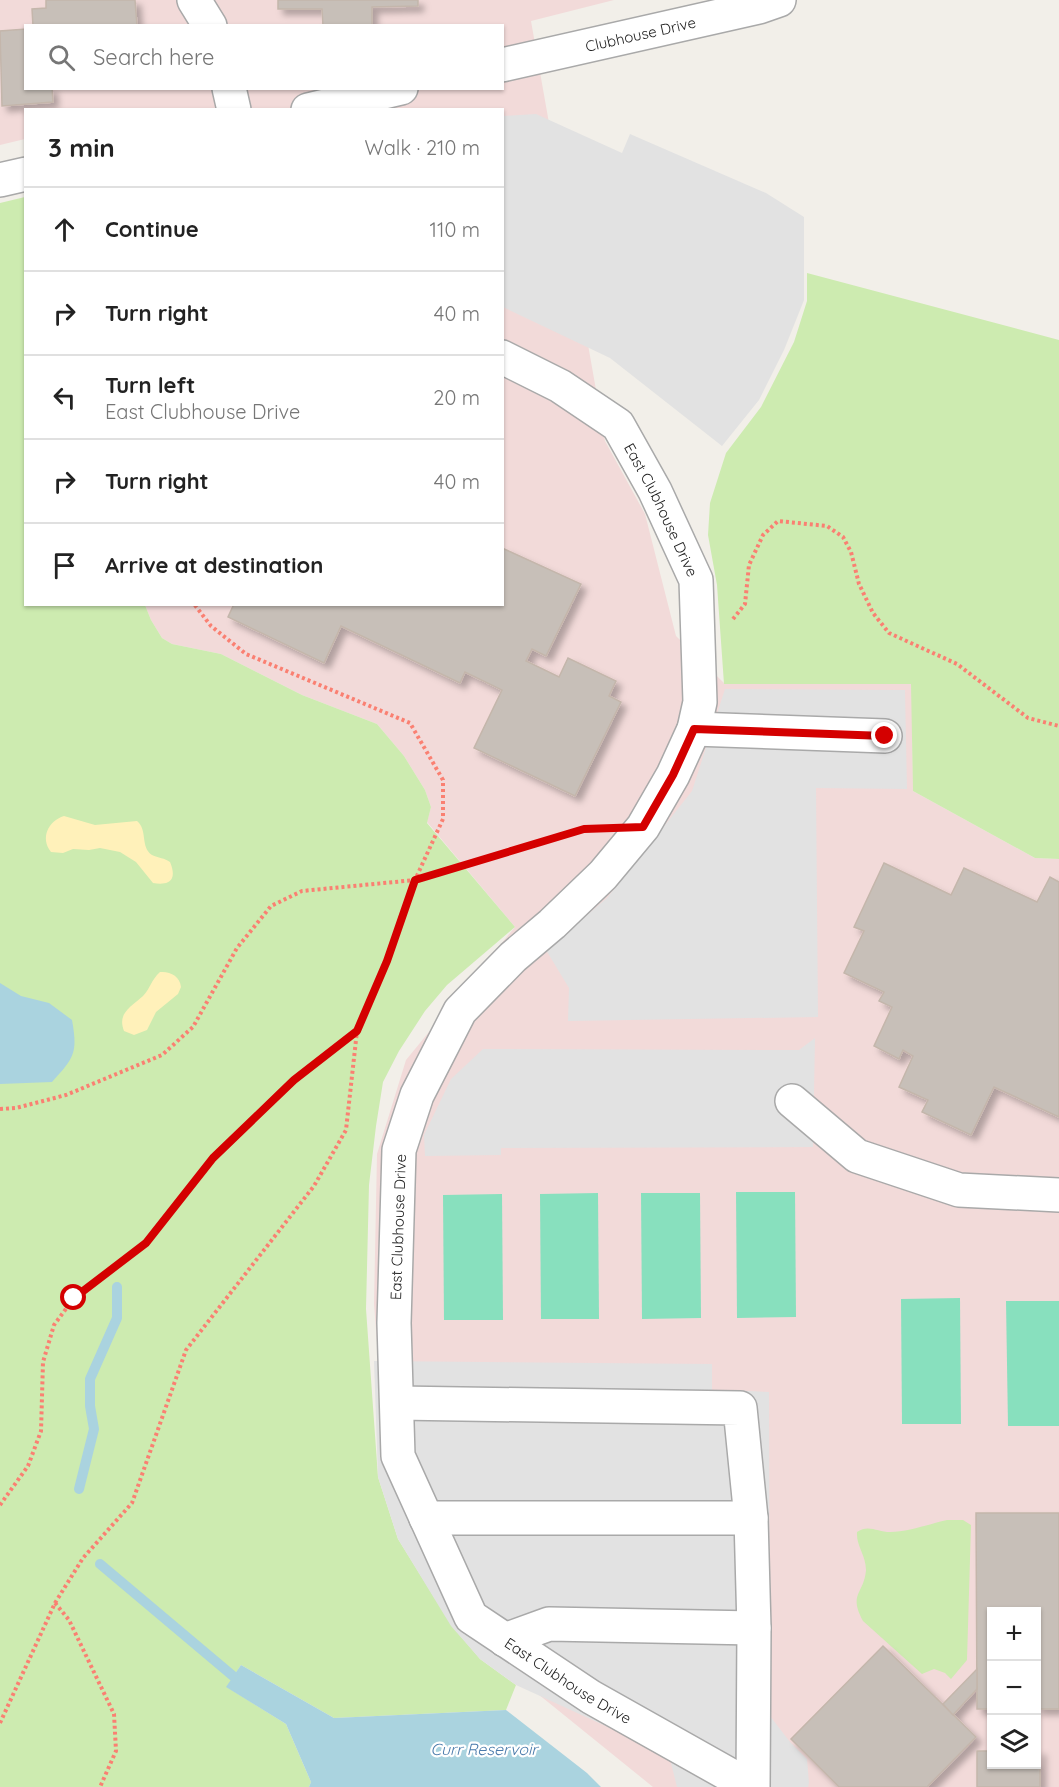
<!DOCTYPE html>
<meta charset="utf-8">
<style>
:root{--surface:#fff;--page:#f6f6f6;--text:#222;--muted:#767676;--line:#e0e0e0}
body{margin:0;font-family:Quicksand,sans-serif;background:var(--page);color:var(--text)}
.controls{position:absolute;right:18px;bottom:18px;display:grid;overflow:hidden;border-radius:0px;box-shadow:0 2px 4px #0004}
.controls button{width:54px;height:54px;display:grid;place-items:center;padding:0;border:0;border-bottom:2px solid var(--line);background:var(--surface);color:var(--text);font:30px sans-serif}
.stop{position:absolute;width:18px;height:18px;margin:-14px;border:4px solid #d40000;border-radius:50%;background:#fff}
.stop.end{background:#d40000;border-color:#fff;box-shadow:0 2px 6px #0008}
.list{margin:0;padding:0;list-style:none}
h2{display:flex;justify-content:space-between;align-items:center;height:78px;margin:0;padding:0 24px;font-size:26px}
h2 small{font-size:20px;font-weight:400;color:var(--muted)}
.list li{display:grid;grid-template-columns:39px 1fr auto;gap:18px;align-items:center;box-sizing:border-box;height:84px;padding:0 24px;border-top:2px solid var(--line)}
.list b{display:block;font-size:22px;white-space:nowrap}
.list p{margin:0;font-size:20px;white-space:nowrap;color:var(--muted)}
.list em{font-size:20px;font-style:normal;color:var(--muted)}
.icon{flex:none;width:33px;height:33px;fill:none;stroke:currentColor;stroke-width:2;stroke-linecap:round;stroke-linejoin:round}
.map{position:relative;flex:none;width:1059px;height:1787px;overflow:hidden}
.search{position:absolute;background:var(--surface);box-shadow:0 2px 4px #0004;left:24px;top:24px;width:480px;height:66px;display:flex;align-items:center;gap:15px;box-sizing:border-box;padding:0 21px;border-radius:0px;color:var(--muted);font-size:22px}
.panel{position:absolute;background:var(--surface);box-shadow:0 2px 4px #0004;left:24px;top:108px;width:480px;height:498px;border-radius:0px}
.map>svg:first-child{display:block}
.commercial{fill:#f2dad9;fill-rule:evenodd}
.grass{fill:#cdebb0}
.sand{fill:#fff1ba}
.pitch{fill:#88e0be}
.parking{fill:#e2e2e2}
.water{fill:#aad3df}
.lines{fill:none;stroke-linecap:round;stroke-linejoin:round}
.stream{stroke:#aad3df;stroke-width:10}
.building{fill:#c7bfb8;stroke:#c4b6ab;stroke-width:1.5;filter:url(#shadow)}
.minor-casing{stroke:#a9a9a9;stroke-width:36}
.path{stroke:#fa8072;stroke-width:4;stroke-dasharray:3 3;stroke-linecap:butt}
.minor{stroke:#fff;stroke-width:33}
.route{stroke:#d40000;stroke-width:8}
.labels{text-anchor:middle;dominant-baseline:central;stroke-width:4.5;stroke-linejoin:round;paint-order:stroke}
.street-label{font-size:15px;fill:#222;stroke:#fff}
.water-label{font-size:16px;font-style:italic;fill:#4a7aab;stroke:#fff}
</style>
<div class="map">
<svg width="1059" height="1787" viewBox="0 0 1059 1787">
<defs>
<filter id="shadow"><feDropShadow dx="5.5" dy="5.5" stdDeviation="3" flood-color="#0004"/></filter>
</defs>
<rect width="100%" height="100%" fill="#f2efe9"/>
<path class="commercial" d="M 0,0 L 614,0 L 531,21 L 605,441 L 645,514 L 676,636 L 725,684 L 912,684 L 913,791 L 1035,858 L 1059,859 L 1059,1787 L 653,1787 L 459,1630 L 389,1493 L 374,1304 L 377,1154 L 406,1060 L 515,927 L 427,822 L 431,807 L 425,790 L 404,756 L 377,724 L 302,695 L 221,654 L 172,644 L 162,638 L 151,620 L 145,605 L 502,604 L 502,110 L 26,110 L 25,139 L 0,145 ZM 26,26 L 502,26 L 502,88 L 26,88 ZM 992,1612 L 1036,1612 L 1036,1764 L 992,1764 Z"/>
<g class="grass">
<path d="M 25,197 L 26,604 L 145,605 L 151,620 L 162,638 L 172,644 L 221,654 L 302,695 L 377,724 L 404,756 L 425,790 L 431,807 L 427,823 L 515,927 L 447,985 L 425,1011 L 399,1051 L 383,1082 L 376,1126 L 369,1185 L 366,1309 L 378,1477 L 398,1539 L 452,1626 L 480,1659 L 516,1685 L 506,1710 L 334,1718 L 241,1665 L 227,1687 L 286,1724 L 311,1782 L 309,1787 L 0,1787 L 0,203 Z"/>
<path d="M 807,273 L 1059,340 L 1059,859 L 1035,858 L 913,791 L 911,684 L 724,684 L 717,585 L 708,535 L 710,503 L 726,453 L 761,407 L 794,342 L 807,301 Z"/>
<path d="M 947,1520 L 963,1520 L 971,1525 L 967,1660 L 951,1679 L 945,1673 L 934,1669 L 922,1674 L 863,1621 C 848,1594 864,1594 866,1570 C 866,1555 856,1546 857,1532 C 868,1524 878,1532 890,1532 C 908,1532 929,1524 947,1520 Z"/>
</g>
<g class="sand">
<path d="M 64,816 L 95,825 L 137,821 C 148,830 140,847 152,855 C 158,858 165,858 170,862 C 177,879 171,886 153,883 L 136,862 L 120,852 L 100,848 L 89,850 L 73,849 L 63,853 L 51,852 C 40,838 48,821 64,816 Z"/>
<path d="M 160,972 C 170,971 180,976 181,987 L 178,994 L 156,1012 L 147,1030 L 134,1035 L 124,1031 C 117,1013 131,1007 143,996 C 150,989 151,980 160,972 Z"/>
</g>
<g class="pitch">
<path d="M 736,1192 L 795,1192 L 796,1317 L 737,1318 Z"/>
<path d="M 598,1193 L 599,1319 L 541,1319 L 540,1194 Z"/>
<path d="M 641,1193 L 700,1193 L 701,1318 L 642,1319 Z"/>
<path d="M 502,1194 L 503,1320 L 444,1320 L 443,1195 Z"/>
<path d="M 960,1298 L 961,1424 L 902,1424 L 901,1299 Z"/>
<path d="M 1006,1301 L 1059,1301 L 1059,1426 L 1008,1426 Z"/>
</g>
<g class="parking">
<path d="M 536,114 L 622,153 L 630,134 L 766,193 L 804,217 L 804,300 L 784,350 L 759,400 L 722,446 L 610,358 L 503,307 L 503,116 Z"/>
<path d="M 725,689 L 905,690 L 907,789 L 816,788 L 818,1017 L 568,1021 L 569,988 L 546,950 L 607,898 L 692,791 Z"/>
<path d="M 815,1038 L 813,1147 L 501,1148 L 501,1155 L 425,1156 L 424,1135 L 451,1079 L 483,1049 L 799,1050 Z"/>
<path d="M 374,1361 L 712,1364 L 712,1391 L 722,1396 L 730,1390 L 769,1392 L 770,1716 L 790,1742 L 807,1759 L 809,1783 L 808,1787 L 677,1787 L 669,1755 L 516,1685 L 480,1659 L 451,1626 L 398,1539 L 378,1477 Z"/>
</g>
<g class="water">
<path d="M 0,983 L 21,996 L 49,1003 L 72,1020 C 78,1053 74,1058 52,1082 L 0,1084 Z"/>
<path d="M 241,1665 L 334,1718 L 506,1710 L 587,1773 L 601,1787 L 309,1787 L 311,1782 L 286,1724 L 226,1687 Z"/>
</g>
<g class="lines">
<g class="stream">
<path d="M 79,1489 L 94,1429 L 90,1406 L 90,1379 L 117,1318 L 117,1287"/>
<path d="M 100,1564 L 233,1676"/>
</g>
</g>
<g class="building">
<path d="M 46,0 L 135,0 L 137,26 L 33,26 L 32,9 L 46,8 Z"/>
<path d="M 278,0 L 418,0 L 418,6 L 372,7 L 372,26 L 323,26 L 322,9 L 278,9 Z"/>
<path d="M 26,29 L 26,88 L 52,88 L 53,102 L 2,106 L 0,31 Z"/>
<path d="M 502,548 L 581,584 L 546,656 L 532,649 L 526,661 L 559,677 L 568,658 L 616,681 L 609,696 L 621,702 L 575,796 L 474,748 L 502,690 L 465,672 L 460,683 L 341,626 L 324,663 L 228,617 L 234,604 L 502,604 Z"/>
<path d="M 884,863 L 951,895 L 964,868 L 1037,902 L 1050,877 L 1059,882 L 1059,1117 L 994,1087 L 971,1135 L 922,1112 L 928,1100 L 899,1087 L 913,1056 L 903,1050 L 899,1059 L 874,1046 L 892,1007 L 879,1001 L 884,992 L 844,973 L 864,931 L 854,927 Z"/>
<path d="M 976,1513 L 1059,1513 L 1059,1709 L 1036,1709 L 1036,1612 L 992,1612 L 992,1709 L 977,1709 Z"/>
<path d="M 883,1646 L 976,1737 L 927,1787 L 839,1787 L 791,1739 Z"/>
<path d="M 977,1669 L 977,1689 L 953,1715 L 943,1704 Z"/>
<path d="M 1036,1750 L 1040,1750 L 1040,1787 L 977,1787 L 977,1751 L 992,1751 L 992,1764 L 1036,1764 Z"/>
</g>
<g class="lines">
<g class="minor-casing">
<g id="minor">
<path d="M 194,0 L 210,26"/>
<path id="s1" d="M 502,65 L 759,7 L 779,0"/>
<path d="M 229,88 L 234,110"/>
<path d="M 308,110 L 401,88"/>
<path d="M 0,180 L 26,174"/>
<path id="s2" d="M 502,357 L 560,386 L 618,425 L 655,491 L 696,580 L 700,702 L 694,729 L 673,775 L 643,827 L 603,875 L 552,924 L 513,957 L 460,1011 L 417,1095 L 399,1150 L 394,1323 L 398,1456 L 471,1617 L 591,1697 L 751,1787"/>
<path d="M 694,729 L 885,736"/>
<path d="M 792,1101 L 857,1156 L 959,1190 L 1059,1195"/>
<path d="M 397,1403 L 740,1408 L 751,1518 L 754,1628 L 753,1787"/>
<path d="M 426,1518 L 751,1518"/>
<path d="M 505,1640 L 549,1624 L 754,1628"/>
</g>
</g>
<g class="path">
<path d="M 733,619 L 745,604 L 749,565 L 763,535 L 778,521 L 827,526 L 843,537 L 851,552 L 859,584 L 873,613 L 889,633 L 957,664 L 1028,718 L 1059,726"/>
<path d="M 0,1109 L 16,1108 L 66,1095 L 162,1055 L 193,1027 L 237,948 L 271,906 L 302,891 L 415,880 L 443,819 L 443,780 L 410,723 L 246,654 L 211,626 L 194,604"/>
<path d="M 0,1505 L 28,1466 L 41,1431 L 43,1362 L 54,1325 L 74,1298 L 146,1243 L 213,1158 L 294,1080 L 356,1032"/>
<path d="M 55,1603 L 69,1620 L 114,1714 L 116,1751 L 100,1787"/>
<path d="M 0,1723 L 55,1603 L 83,1558 L 132,1503 L 186,1350 L 314,1186 L 346,1130 L 357,1031 L 387,961 L 415,880 L 584,829 L 595,829"/>
</g>
<use href="#minor" class="minor"/>
</g>
<g class="lines">
<path class="route" d="M 74,1298 L 146,1243 L 213,1158 L 294,1080 L 357,1031 L 387,961 L 415,880 L 584,829 L 643,827 L 673,775 L 694,729 L 885,736"/>
</g>
<g class="labels">
<g class="street-label">
<text stroke="none"><textPath href="#s1" startOffset="142">Clubhouse Drive</textPath></text>
<text stroke="none"><textPath href="#s2" startOffset="230">East Clubhouse Drive</textPath></text>
<text transform="translate(398 1227) rotate(-88)">East Clubhouse Drive</text>
<text stroke="none"><textPath href="#s2" startOffset="1580">East Clubhouse Drive</textPath></text>
</g>
<g class="water-label">
<text x="484" y="1749">Curr Reservoir</text>
</g>
</g>
</svg>
<div class="controls">
<button>+</button>
<button>−</button>
<button><svg class="icon" aria-label="layers" viewBox="0 0 24 24"><path d="M12 4l9 5-9 5-9-5zM3 14l9 5 9-5"/></svg></button>
</div>
<div class="stop" style="left:74px;top:1298px"></div>
<div class="stop end" style="left:885px;top:736px"></div>
<div class="search"><svg class="icon" aria-label="search" viewBox="0 0 24 24"><circle cx="10" cy="10" r="6"/><path d="M15 15l6 6"/></svg>Search here</div>
<section class="panel">
<h2>3 min<small>Walk · 210 m</small></h2>
<ul class="list">
<li><svg class="icon" aria-label="ahead" viewBox="0 0 24 24"><path d="M12 20V5M6 11l6-6 6 6"/></svg><div><b>Continue</b></div><em>110 m</em></li>
<li><svg class="icon" aria-label="right" viewBox="0 0 24 24"><path d="M7 20v-9h11M14 6l5 5-5 5"/></svg><div><b>Turn right</b></div><em>40 m</em></li>
<li><svg class="icon" aria-label="left" viewBox="0 0 24 24"><path d="M17 20v-9H6M10 6l-5 5 5 5"/></svg><div><b>Turn left</b><p>East Clubhouse Drive</p></div><em>20 m</em></li>
<li><svg class="icon" aria-label="right" viewBox="0 0 24 24"><path d="M7 20v-9h11M14 6l5 5-5 5"/></svg><div><b>Turn right</b></div><em>40 m</em></li>
<li><svg class="icon" aria-label="arrive" viewBox="0 0 24 24"><path d="M6 21V4h12l-3 4 3 4H6"/></svg><div><b>Arrive at destination</b></div></li>
</ul>
</section>
</div>
